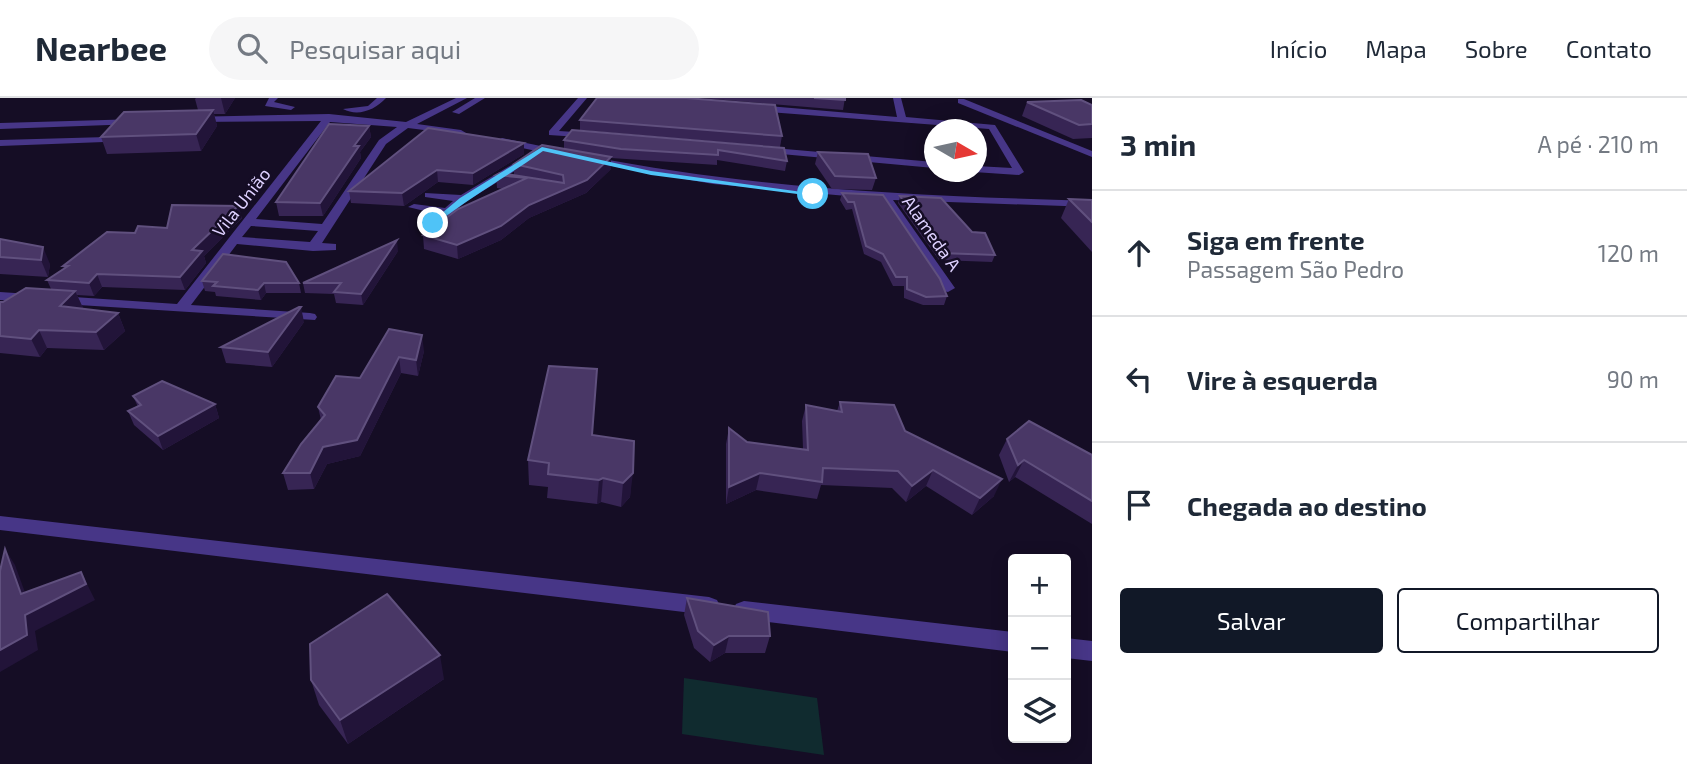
<!DOCTYPE html>
<html lang="pt">
<meta charset="utf-8">
<style>
:root{--surface:#fff;--page:#f6f6f7;--text:#1f2937;--muted:#747a83;--line:#e0e1e3;--accent:#111827}
body{margin:0;font-family:"Exo 2",sans-serif;background:var(--page);color:var(--text)}
.controls{position:absolute;right:21px;bottom:21px;display:grid;overflow:hidden;border-radius:7px;box-shadow:0 4px 18px #0003}
.controls button{width:63px;height:63px;display:grid;place-items:center;padding:0;border:0;border-bottom:2px solid var(--line);background:var(--surface);color:var(--text);font:35px sans-serif}
.compass{position:absolute;left:924px;top:21px;width:63px;height:63px;border-radius:50%;background:var(--surface);box-shadow:0 4px 18px #0003;rotate:99deg}
.stop{position:absolute;width:21px;height:21px;margin:-16px;border:5px solid #4fc3f7;border-radius:50%;background:#fff}
.stop.end{background:#4fc3f7;border-color:#fff;box-shadow:0 2px 7px #0008}
.list{margin:0;padding:0;list-style:none}
h2{display:flex;justify-content:space-between;align-items:center;height:91px;margin:0;padding:0 28px;font-size:30px}
h2 small{font-size:23px;font-weight:400;color:var(--muted)}
.list li{display:grid;grid-template-columns:46px 1fr auto;gap:21px;align-items:center;box-sizing:border-box;height:126px;padding:0 28px;border-top:2px solid var(--line)}
.list b{display:block;font-size:26px;white-space:nowrap}
.list p{margin:0;font-size:23px;white-space:nowrap;color:var(--muted)}
.list em{font-size:23px;font-style:normal;color:var(--muted)}
.actions{display:flex;gap:14px;padding:21px 28px}
.actions a{flex:1;padding:16px 0;border:2px solid var(--accent);border-radius:7px;text-align:center;font-size:24px;color:var(--accent)}
.actions .main{background:var(--accent);color:#fff}
.icon{flex:none;width:38px;height:38px;fill:none;stroke:currentColor;stroke-width:2;stroke-linecap:round;stroke-linejoin:round}
.map{position:relative;flex:none;width:1092px;height:666px;overflow:hidden}
header{display:flex;align-items:center;gap:42px;box-sizing:border-box;height:98px;padding:0 35px;background:var(--surface);border-bottom:2px solid var(--line)}
header strong{font-size:33px}
nav{display:flex;gap:38px;margin-inline-start:auto;font-size:24px}
.search{width:490px;height:63px;background:var(--page);display:flex;align-items:center;gap:18px;box-sizing:border-box;padding:0 24px;border-radius:38px;color:var(--muted);font-size:26px}
main{display:flex}
aside{flex:1;background:var(--surface)}
.map>svg:first-child{display:block}
.green{fill:#102b2f}
.lines{fill:none;stroke-linecap:round;stroke-linejoin:round}
.minor{fill:#473687;fill-rule:evenodd}
.wall{fill:#372554}
.shaded-wall{fill:#221439}
.building{fill:#493766;stroke:#60507e;stroke-width:2}
.route{fill:#4fc3f7}
.labels{text-anchor:middle;dominant-baseline:central;stroke-width:5;stroke-linejoin:round;paint-order:stroke}
.far-street-label{font-size:18px;fill:#ded1ff;stroke:#150d25}
</style>
<header>
<strong>Nearbee</strong>
<div class="search"><svg class="icon" aria-label="search" viewBox="0 0 24 24"><circle cx="10" cy="10" r="6"/><path d="M15 15l6 6"/></svg>Pesquisar aqui</div>
<nav><a>Início</a><a>Mapa</a><a>Sobre</a><a>Contato</a></nav>
</header>
<main>
<div class="map">
<svg width="1092" height="666" viewBox="0 0 1092 666">
<rect width="100%" height="100%" fill="#150d25"/>
<path class="green" d="M 684,580 L 817,600 L 824,657 L 682,636 Z"/>
<g class="lines">
<g class="minor">
<path d="M 269,0 L 278,0 L 274,4 L 295,9 L 291,12 L 265,8 Z"/>
<path d="M 377,0 L 386,0 C 375,12 358,19 343,11 L 368,8 Z"/>
<path d="M 456,0 L 467,0 L 417,26 L 461,32 L 466,35 L 464,37 L 408,30 L 386,46 L 322,145 L 336,146 L 336,152 L 313,153 L 237,146 L 191,207 L 310,215 L 315,216 L 317,219 L 315,222 L 0,202 L 0,194 L 177,206 L 321,23 L 192,24 L 188,21 L 189,19 L 329,16 L 406,24 ZM 330,24 L 397,29 L 379,42 L 322,126 L 256,121 ZM 251,128 L 318,133 L 310,144 L 242,139 Z"/>
<path d="M 475,0 L 485,0 L 459,16 L 452,14 Z"/>
<path d="M 578,0 L 587,0 L 559,33 L 591,35 L 594,36 L 594,40 L 549,37 L 549,33 Z"/>
<path d="M 893,0 L 901,0 L 906,19 L 995,27 L 1024,74 L 1019,77 L 974,74 L 976,74 L 976,68 L 1012,70 L 989,31 L 755,13 L 751,10 L 755,7 L 897,19 Z"/>
<path d="M 958,1 L 964,1 L 1092,53 L 1092,59 L 958,5 Z"/>
<path d="M 139,21 L 139,25 L 136,26 L 0,31 L 0,25 Z"/>
<path d="M 107,39 L 109,41 L 104,44 L 0,48 L 0,42 Z"/>
<path d="M 502,40 L 560,52 L 565,55 L 560,58 L 499,45 L 497,43 Z"/>
<path d="M 762,49 L 934,64 L 934,70 L 759,54 L 757,52 Z"/>
<path d="M 528,57 L 537,59 L 467,103 L 437,127 L 427,125 L 437,116 L 408,109 L 414,106 L 445,110 L 453,103 L 425,99 L 425,95 L 461,97 Z"/>
<path d="M 588,58 C 755,91 922,98 1092,103 L 1092,109 L 893,102 L 955,190 L 948,194 L 943,193 L 881,101 L 713,86 L 584,63 L 583,61 Z"/>
<path d="M 0,418 L 709,499 L 717,502 L 720,508 L 717,514 L 709,517 L 0,432 Z"/>
<path d="M 744,503 L 1013,534 L 1013,554 L 744,521 L 736,518 L 733,512 L 736,506 Z"/>
<path d="M 1066,540 L 1092,543 L 1092,563 L 1066,560 Z"/>
</g>
</g>
<g class="wall">
<path d="M 196,0 L 235,0 L 225,16 L 214,16 L 217,28 L 201,53 L 107,56 L 101,39 L 198,12 L 195,1 Z"/>
<path d="M 701,0 L 845,0 L 843,12 Z"/>
<path d="M 1027,4 L 1092,7 L 1092,40 L 1073,41 L 1022,18 Z"/>
<path d="M 580,22 L 782,38 L 780,49 L 580,32 Z"/>
<path d="M 369,28 L 371,39 L 360,54 L 361,60 L 323,118 L 279,118 L 276,104 Z"/>
<path d="M 428,30 L 524,56 L 473,87 L 438,84 L 404,108 L 351,105 L 349,93 Z"/>
<path d="M 564,42 L 784,50 L 787,63 L 785,73 L 717,62 L 717,67 L 611,60 L 611,71 L 586,95 L 529,120 L 501,142 L 458,161 L 424,151 L 423,137 L 504,91 L 497,90 L 496,77 L 514,77 L 514,66 L 564,51 Z"/>
<path d="M 818,54 L 876,80 L 872,92 L 832,91 L 815,66 Z"/>
<path d="M 842,95 L 883,97 L 947,198 L 944,207 L 923,207 L 904,200 L 904,188 L 893,188 L 881,164 L 864,156 L 852,111 L 846,112 L 840,102 Z"/>
<path d="M 900,98 L 972,134 L 995,157 L 992,164 L 939,162 L 898,105 Z"/>
<path d="M 1069,101 L 1092,102 L 1092,154 L 1061,120 Z"/>
<path d="M 238,108 L 242,120 L 204,158 L 206,165 L 185,192 L 102,189 L 94,198 L 77,197 L 83,210 L 82,211 L 118,215 L 125,233 L 104,252 L 47,250 L 40,259 L 0,255 L 0,204 L 3,204 L 51,191 L 47,182 L 64,171 L 63,168 L 135,135 L 167,130 Z"/>
<path d="M 0,141 L 50,166 L 48,179 L 0,176 Z"/>
<path d="M 398,153 L 363,207 L 336,205 L 334,196 L 305,195 L 303,185 Z"/>
<path d="M 202,183 L 299,185 L 301,195 L 266,195 L 261,202 L 216,198 L 215,194 L 205,193 Z"/>
<path d="M 304,224 L 272,269 L 226,265 L 221,249 Z"/>
<path d="M 389,231 L 424,253 L 418,278 L 401,275 L 360,358 L 327,366 L 314,391 L 288,392 L 283,375 L 321,322 L 318,309 L 360,280 Z"/>
<path d="M 597,271 L 592,337 L 634,343 L 630,399 L 621,409 L 601,404 L 597,406 L 547,400 L 548,389 L 529,387 L 528,362 Z"/>
<path d="M 133,298 L 215,306 L 219,320 L 163,352 L 134,327 L 128,313 L 138,309 Z"/>
<path d="M 840,304 L 905,333 L 994,398 L 972,417 L 926,388 L 906,404 L 892,390 L 821,387 L 817,401 L 756,392 L 726,406 L 726,346 L 729,330 L 747,344 L 803,351 L 802,323 L 806,307 L 837,313 Z"/>
<path d="M 1007,341 L 1092,357 L 1092,426 L 1015,379 L 1009,384 L 999,357 Z"/>
<path d="M 687,500 L 770,538 L 765,555 L 725,555 L 710,564 L 694,550 L 684,517 Z"/>
<path d="M 444,581 L 348,646 L 319,607 L 311,582 Z"/>
</g>
<g class="shaded-wall">
<path d="M 221,0 L 235,0 L 225,16 Z"/>
<path d="M 213,12 L 217,28 L 201,53 L 196,36 Z"/>
<path d="M 369,28 L 371,39 L 360,54 L 361,60 L 323,118 L 320,105 L 354,48 Z"/>
<path d="M 524,45 L 524,56 L 473,87 L 473,75 Z"/>
<path d="M 611,59 L 611,71 L 586,95 L 529,120 L 501,142 L 458,161 L 457,147 L 529,107 Z"/>
<path d="M 437,72 L 438,84 L 404,108 L 402,95 Z"/>
<path d="M 238,108 L 242,120 L 204,158 L 206,165 L 185,192 L 180,179 L 192,152 Z"/>
<path d="M 397,142 L 398,153 L 363,207 L 361,196 Z"/>
<path d="M 43,149 L 50,166 L 48,179 L 41,162 Z"/>
<path d="M 97,176 L 102,189 L 94,198 L 89,185 Z"/>
<path d="M 264,185 L 266,195 L 261,202 L 258,192 Z"/>
<path d="M 75,193 L 83,210 L 68,226 L 60,208 Z"/>
<path d="M 301,209 L 304,224 L 272,269 L 268,254 Z"/>
<path d="M 118,215 L 125,233 L 104,252 L 96,234 Z"/>
<path d="M 39,232 L 47,250 L 40,259 L 31,241 Z"/>
<path d="M 422,237 L 424,253 L 418,278 L 416,262 Z"/>
<path d="M 399,259 L 401,275 L 360,358 L 327,366 L 314,391 L 310,375 L 323,349 Z"/>
<path d="M 215,306 L 219,320 L 163,352 L 158,338 Z"/>
<path d="M 1024,362 L 1015,379 L 1009,384 L 1018,367 Z"/>
<path d="M 933,372 L 926,388 L 906,404 L 912,388 Z"/>
<path d="M 633,375 L 630,399 L 621,409 L 623,385 Z"/>
<path d="M 760,375 L 756,392 L 726,406 L 729,389 Z"/>
<path d="M 603,380 L 601,404 L 597,406 L 599,382 Z"/>
<path d="M 1002,381 L 994,398 L 972,417 L 980,400 Z"/>
<path d="M 5,451 L 15,467 L 31,511 L 21,496 Z"/>
<path d="M 81,474 L 95,502 L 35,533 L 38,552 L 0,574 L 0,552 L 25,517 Z"/>
<path d="M 729,538 L 725,555 L 710,564 L 714,547 Z"/>
<path d="M 440,557 L 444,581 L 348,646 L 340,622 Z"/>
</g>
<g class="building">
<path d="M 597,0 L 686,0 L 775,7 L 782,38 L 580,22 Z"/>
<path d="M 814,0 L 845,0 L 845,2 Z"/>
<path d="M 1081,2 L 1092,7 L 1092,26 L 1079,27 L 1027,4 Z"/>
<path d="M 213,12 L 196,36 L 101,39 L 124,14 Z"/>
<path d="M 329,26 L 369,28 L 354,48 L 359,48 L 320,105 L 276,104 Z"/>
<path d="M 428,30 L 524,45 L 473,75 L 437,72 L 402,95 L 349,93 Z"/>
<path d="M 572,32 L 784,50 L 787,63 L 718,52 L 718,57 L 621,51 L 564,42 Z"/>
<path d="M 542,47 L 611,59 L 587,82 L 529,107 L 501,128 L 457,147 L 423,137 L 458,111 L 527,80 L 496,77 L 500,75 L 564,85 L 563,77 L 514,66 Z"/>
<path d="M 818,54 L 868,56 L 876,80 L 835,78 Z"/>
<path d="M 842,95 L 883,97 L 940,181 L 947,198 L 926,199 L 907,191 L 907,179 L 896,179 L 883,156 L 866,148 L 854,104 L 848,104 Z"/>
<path d="M 900,98 L 941,100 L 972,134 L 985,135 L 995,157 L 941,155 Z"/>
<path d="M 1069,101 L 1092,102 L 1092,124 Z"/>
<path d="M 172,107 L 238,108 L 192,152 L 202,153 L 180,179 L 97,176 L 89,185 L 47,182 L 68,168 L 63,168 L 107,134 L 135,135 L 138,128 L 167,130 Z"/>
<path d="M 0,141 L 43,149 L 41,162 L 0,159 Z"/>
<path d="M 397,142 L 361,196 L 334,194 L 341,185 L 303,185 Z"/>
<path d="M 223,156 L 286,164 L 299,185 L 264,185 L 258,192 L 213,188 L 217,184 L 202,183 Z"/>
<path d="M 26,190 L 75,193 L 60,208 L 118,215 L 96,234 L 39,232 L 31,241 L 0,238 L 0,204 L 3,204 Z"/>
<path d="M 299,209 L 301,209 L 268,254 L 221,249 Z"/>
<path d="M 389,231 L 422,237 L 416,262 L 399,259 L 357,342 L 323,349 L 310,375 L 283,375 L 301,346 L 325,317 L 318,309 L 336,278 L 360,280 Z"/>
<path d="M 549,268 L 597,271 L 592,337 L 634,343 L 633,375 L 623,385 L 603,380 L 599,382 L 548,376 L 549,365 L 528,362 Z"/>
<path d="M 162,283 L 215,306 L 158,338 L 128,313 L 141,307 L 133,298 Z"/>
<path d="M 840,304 L 894,307 L 905,333 L 1002,381 L 980,400 L 933,372 L 912,388 L 898,373 L 823,370 L 822,384 L 760,375 L 729,389 L 729,330 L 747,344 L 808,352 L 806,307 L 842,314 Z"/>
<path d="M 1029,323 L 1092,357 L 1092,403 L 1024,362 L 1018,367 L 1007,341 Z"/>
<path d="M 5,451 L 21,496 L 81,474 L 86,486 L 25,517 L 27,537 L 0,552 L 0,473 Z"/>
<path d="M 387,496 L 440,557 L 340,622 L 311,582 L 310,546 Z"/>
<path d="M 687,500 L 768,514 L 770,538 L 729,538 L 714,547 L 698,533 Z"/>
</g>
<path class="route" d="M 542,49 L 651,73 L 817,96 L 813,98 L 651,77 L 543,53 C 508,78 470,99 436,126 L 430,125 L 460,100 Z"/>
<g class="labels">
<g class="far-street-label">
<text transform="translate(241 104) rotate(-52)">Vila União</text>
<text transform="translate(932 135) rotate(55)">Alameda A</text>
</g>
</g>
</svg>
<div class="controls">
<button>+</button>
<button>−</button>
<button><svg class="icon" aria-label="layers" viewBox="0 0 24 24"><path d="M12 4l9 5-9 5-9-5zM3 14l9 5 9-5"/></svg></button>
</div>
<svg class="compass" viewBox="-18 -18 36 36"><path d="M0-13l5 13h-10z" fill="#e53935"/><path d="M0 13l5-13h-10z" fill="#747a83"/></svg>
<div class="stop" style="left:813px;top:96px"></div>
<div class="stop end" style="left:433px;top:125px"></div>
</div>
<aside>
<h2>3 min<small>A pé · 210 m</small></h2>
<ul class="list">
<li><svg class="icon" aria-label="ahead" viewBox="0 0 24 24"><path d="M12 20V5M6 11l6-6 6 6"/></svg><div><b>Siga em frente</b><p>Passagem São Pedro</p></div><em>120 m</em></li>
<li><svg class="icon" aria-label="left" viewBox="0 0 24 24"><path d="M17 20v-9H6M10 6l-5 5 5 5"/></svg><div><b>Vire à esquerda</b></div><em>90 m</em></li>
<li><svg class="icon" aria-label="arrive" viewBox="0 0 24 24"><path d="M6 21V4h12l-3 4 3 4H6"/></svg><div><b>Chegada ao destino</b></div></li>
</ul>
<div class="actions"><a class="main">Salvar</a><a>Compartilhar</a></div>
</aside>
</main>
